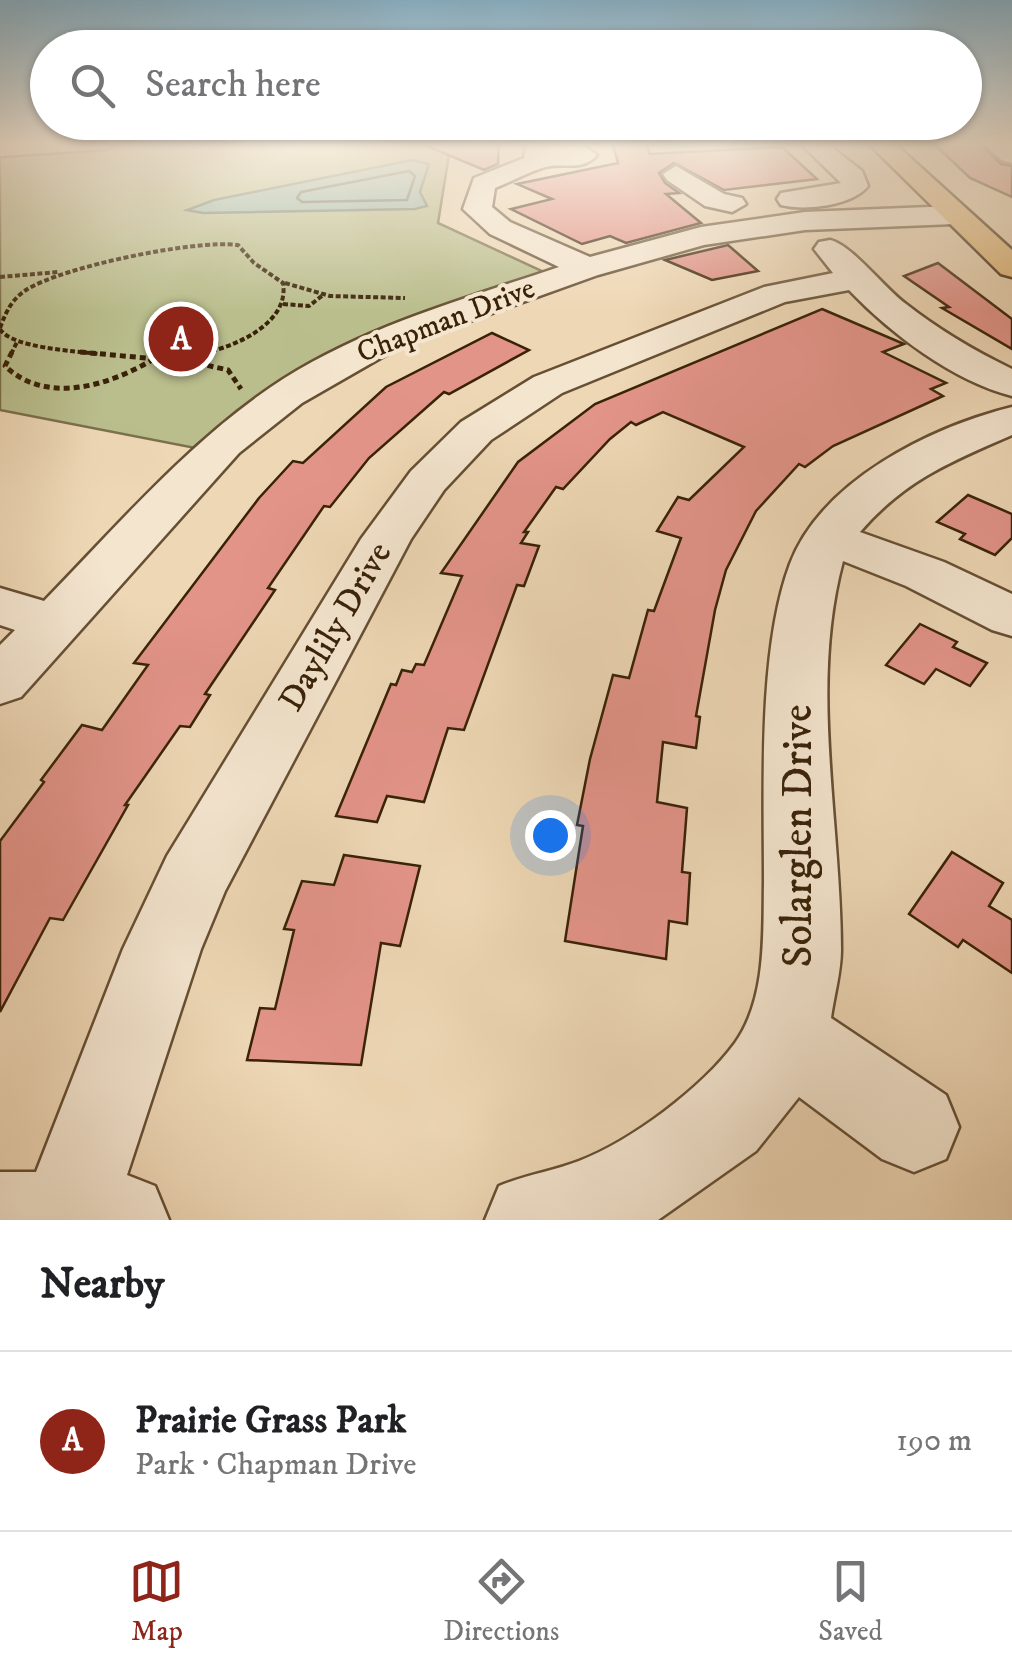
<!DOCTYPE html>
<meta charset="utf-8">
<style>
:root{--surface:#fff;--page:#f2f2f2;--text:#202124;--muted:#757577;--line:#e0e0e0;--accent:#8f2418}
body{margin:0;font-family:"IM FELL DW Pica",serif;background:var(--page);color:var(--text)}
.you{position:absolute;left:550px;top:835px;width:35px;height:35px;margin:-25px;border:8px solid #fff;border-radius:50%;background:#1a73e8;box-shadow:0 0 0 15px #1a73e833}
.badge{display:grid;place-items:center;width:65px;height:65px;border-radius:50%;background:var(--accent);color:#fff;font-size:32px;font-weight:700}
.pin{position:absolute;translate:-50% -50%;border:5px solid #fff;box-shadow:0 2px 10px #0006}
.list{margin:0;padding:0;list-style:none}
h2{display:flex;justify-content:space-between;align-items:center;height:130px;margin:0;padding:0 40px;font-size:42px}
h2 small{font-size:32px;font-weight:400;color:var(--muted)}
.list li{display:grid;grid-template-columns:65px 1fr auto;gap:30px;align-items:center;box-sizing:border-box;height:180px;padding:0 40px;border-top:2px solid var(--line)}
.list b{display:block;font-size:38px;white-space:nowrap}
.list p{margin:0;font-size:32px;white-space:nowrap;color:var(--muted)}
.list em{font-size:32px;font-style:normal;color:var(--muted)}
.icon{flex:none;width:55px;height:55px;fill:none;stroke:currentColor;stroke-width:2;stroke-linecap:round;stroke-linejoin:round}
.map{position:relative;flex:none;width:1012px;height:1220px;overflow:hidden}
.search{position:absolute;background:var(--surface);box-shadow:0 2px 8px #0004;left:30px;right:30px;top:30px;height:110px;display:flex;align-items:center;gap:25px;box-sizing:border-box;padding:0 35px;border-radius:55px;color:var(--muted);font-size:38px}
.sheet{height:310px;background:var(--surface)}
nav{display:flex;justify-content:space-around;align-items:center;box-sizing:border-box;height:140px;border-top:2px solid var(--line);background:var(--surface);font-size:28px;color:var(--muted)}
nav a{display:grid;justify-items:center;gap:5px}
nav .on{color:var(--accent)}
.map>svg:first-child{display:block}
.green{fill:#babe8d;stroke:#7a704a;stroke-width:2.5}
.water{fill:#9abaaa;stroke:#737d69;stroke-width:2.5}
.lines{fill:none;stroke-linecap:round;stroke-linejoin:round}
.shore{stroke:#6a6e59;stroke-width:2.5}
.building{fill:#e39489;stroke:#392208;stroke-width:2.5}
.minor-casing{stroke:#664f33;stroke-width:5}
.major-casing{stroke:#392208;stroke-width:5}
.path-far1{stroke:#392208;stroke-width:4;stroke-dasharray:5 2.5;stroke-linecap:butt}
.path{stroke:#392208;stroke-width:5;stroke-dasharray:6 4;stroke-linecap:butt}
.minor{fill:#f4e5cf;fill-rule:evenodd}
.major{fill:#e7bc7a;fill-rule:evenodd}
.labels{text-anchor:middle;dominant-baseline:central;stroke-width:8;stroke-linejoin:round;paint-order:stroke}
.far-street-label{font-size:30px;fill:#392208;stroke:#f4e5cf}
.street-label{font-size:35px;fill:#392208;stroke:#f4e5cf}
.near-street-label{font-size:42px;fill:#392208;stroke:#f4e5cf}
</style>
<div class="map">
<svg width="1012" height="1220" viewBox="0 0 1012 1220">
<rect width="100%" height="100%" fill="#eed7b5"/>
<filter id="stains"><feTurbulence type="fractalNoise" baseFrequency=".002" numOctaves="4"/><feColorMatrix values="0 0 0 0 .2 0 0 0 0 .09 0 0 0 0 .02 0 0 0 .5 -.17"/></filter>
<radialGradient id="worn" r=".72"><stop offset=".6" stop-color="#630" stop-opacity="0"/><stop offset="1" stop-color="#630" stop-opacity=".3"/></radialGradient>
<path class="green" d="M 0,142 L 451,142 L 438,223 L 544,272 C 409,316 306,355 195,448 L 0,410 Z"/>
<path class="water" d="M 412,160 L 429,164 L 420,192 L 427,206 L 415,209 L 203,213 L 187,210 L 214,200 Z"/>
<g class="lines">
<path class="shore" d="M 409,171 L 415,176 L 407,200 L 302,202 L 297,198 L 301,192 Z"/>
</g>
<g class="building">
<path d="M 417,142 L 499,142 L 498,164 L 484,170 Z"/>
<path d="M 612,142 L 645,142 L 650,154 L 782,147 L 817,179 L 724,190 L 674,163 L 659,173 L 665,183 L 679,193 L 666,194 L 701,223 L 626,243 L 610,236 L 582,244 L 511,209 L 552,199 L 517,184 L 618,163 Z"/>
<path d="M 932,142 L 978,142 L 1001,164 L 1012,166 L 1012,197 L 970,178 Z"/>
<path d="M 728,245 L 758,271 L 712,280 L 665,260 Z"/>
<path d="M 938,263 L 1012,319 L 1012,349 L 942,308 L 949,307 L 904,276 Z"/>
<path d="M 822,309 L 904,344 L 883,352 L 946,383 L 931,389 L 943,396 L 833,446 L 805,467 L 799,464 L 756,511 L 726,570 L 715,610 L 696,716 L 700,717 L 696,748 L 663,742 L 657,802 L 687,808 L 682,872 L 690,873 L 687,924 L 669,921 L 666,959 L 565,941 L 583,826 L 577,825 L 590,759 L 613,675 L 629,678 L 648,610 L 654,611 L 681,538 L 657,531 L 678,497 L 689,500 L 744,447 L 663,412 L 636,425 L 631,422 L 610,439 L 563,489 L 556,487 L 524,532 L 528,532 L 521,543 L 539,546 L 524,586 L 517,585 L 464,730 L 448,728 L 424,802 L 387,796 L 377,822 L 336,816 L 391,684 L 396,685 L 402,670 L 412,672 L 416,664 L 424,665 L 462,576 L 441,573 L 518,462 L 595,404 Z"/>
<path d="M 492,333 L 529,350 L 449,394 L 444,392 L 369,458 L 330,507 L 324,506 L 268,588 L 275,590 L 205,694 L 210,695 L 190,727 L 180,726 L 125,805 L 128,805 L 63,920 L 50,918 L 0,1012 L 0,841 L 44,782 L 41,780 L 82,725 L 102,730 L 148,665 L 134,663 L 259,498 L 293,461 L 303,463 L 386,387 Z"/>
<path d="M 968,495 L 1012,514 L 1012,538 L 995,555 L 960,539 L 965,534 L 937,522 Z"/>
<path d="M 920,624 L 957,642 L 953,647 L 987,663 L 970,686 L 936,669 L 924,684 L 886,665 Z"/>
<path d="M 952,852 L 1003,883 L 989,906 L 1012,920 L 1012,973 L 963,940 L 958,947 L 909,914 Z"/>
<path d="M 344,855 L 420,866 L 400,946 L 381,943 L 361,1065 L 247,1060 L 260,1008 L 275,1009 L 294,930 L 284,929 L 302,881 L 334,885 Z"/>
</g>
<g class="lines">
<g class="minor-casing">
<g id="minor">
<path d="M 0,142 L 117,142 L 105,149 L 0,156 Z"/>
<path d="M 540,142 L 578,142 L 597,155 C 581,173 562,161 542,168 C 526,173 511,182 495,188 L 492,207 L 510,222 L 590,257 L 701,227 L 805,212 L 954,206 L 964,209 L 968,215 L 964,221 L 954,224 L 805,230 L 704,245 L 598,275 L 403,345 L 302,403 L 239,453 L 21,697 L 0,704 L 0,645 L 15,630 L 0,625 L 0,588 L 44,601 C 116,527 185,446 271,387 C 358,328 461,300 559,267 L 490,234 L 463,209 L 474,178 L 524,158 L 526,146 Z"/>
<path d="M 799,142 L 825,142 L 862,171 L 868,186 C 852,206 805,211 781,205 L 777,199 L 781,193 L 841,183 Z"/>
<path d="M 981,142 L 1012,144 L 1012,163 L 1003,161 Z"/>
<path d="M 676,166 L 724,194 L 742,198 L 746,204 L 732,212 L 705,206 L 667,180 L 663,174 Z"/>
<path d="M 830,240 C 852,245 885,289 906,304 C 939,330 975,351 1012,369 L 1012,396 C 953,381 890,333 849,290 L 785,302 L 562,393 L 491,440 L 444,490 L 411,539 L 225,891 L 201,949 L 127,1175 L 155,1186 L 169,1220 L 0,1220 L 0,1172 L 36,1172 L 123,949 L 167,856 L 361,539 L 411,471 L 461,422 L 534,377 L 764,287 L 833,273 L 814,249 L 819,242 Z"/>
<path d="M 1012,407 L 1012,435 C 950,462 905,480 860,532 L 944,562 L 1012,594 L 1012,636 L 992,630 L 906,586 L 843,561 C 809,687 841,821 841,950 C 841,972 834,996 831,1018 L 946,1095 L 959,1127 L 946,1159 L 914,1172 L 882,1159 L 799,1097 L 756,1151 L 658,1220 L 485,1220 L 499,1186 C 525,1175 553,1171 579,1161 C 631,1141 702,1088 735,1043 C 767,998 763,933 764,881 C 764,789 758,649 790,564 C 821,481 931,427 1012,407 Z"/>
</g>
</g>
<g class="major-casing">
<path id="major" d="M 867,142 L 893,142 L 1012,250 L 1012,277 L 1001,274 Z"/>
</g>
<g class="path-far1">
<path d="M 0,277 L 58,272"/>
<path d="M 285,283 L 330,296 L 405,298"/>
<path d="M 283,304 L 309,306 L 323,295"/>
<path d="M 0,328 C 6,312 11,300 26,290 C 61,267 197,239 238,245 L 254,263 L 283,283 C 290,324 233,348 199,354"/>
<path d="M 0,329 C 11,348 76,351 99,354"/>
<path d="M 11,354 L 17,342"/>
</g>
<g class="path">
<path d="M 12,352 L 5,366 C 46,405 108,386 152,360"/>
<path d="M 80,352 L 146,358 L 212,352"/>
<path d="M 188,361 L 228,370 L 241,389"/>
</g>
<use href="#minor" class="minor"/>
<use href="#major" class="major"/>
</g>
<linearGradient id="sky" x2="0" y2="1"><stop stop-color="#89b6cf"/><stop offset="0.46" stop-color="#f7edde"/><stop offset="1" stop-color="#f7edde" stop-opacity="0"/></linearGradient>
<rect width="1012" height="312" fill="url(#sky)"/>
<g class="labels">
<g class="far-street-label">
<text transform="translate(446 321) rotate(-21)">Chapman Drive</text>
</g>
<g class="street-label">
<text transform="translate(336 627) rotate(-60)">Daylily Drive</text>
</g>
<g class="near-street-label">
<text transform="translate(799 836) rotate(-90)">Solarglen Drive</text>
</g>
</g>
<rect width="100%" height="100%" filter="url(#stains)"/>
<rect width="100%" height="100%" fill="url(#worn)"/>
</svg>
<div class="you"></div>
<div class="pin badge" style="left:181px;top:339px">A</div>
<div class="search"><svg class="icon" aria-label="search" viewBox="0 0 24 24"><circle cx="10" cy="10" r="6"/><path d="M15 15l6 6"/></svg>Search here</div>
</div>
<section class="sheet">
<h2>Nearby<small></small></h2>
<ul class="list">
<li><span class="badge">A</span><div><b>Prairie Grass Park</b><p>Park · Chapman Drive</p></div><em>190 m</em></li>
</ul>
</section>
<nav>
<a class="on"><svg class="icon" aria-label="map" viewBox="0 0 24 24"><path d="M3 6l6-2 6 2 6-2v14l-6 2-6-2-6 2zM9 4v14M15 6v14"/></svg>Map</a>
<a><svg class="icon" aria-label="directions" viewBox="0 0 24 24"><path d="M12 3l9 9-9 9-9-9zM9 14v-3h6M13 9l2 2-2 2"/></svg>Directions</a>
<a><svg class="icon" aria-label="saved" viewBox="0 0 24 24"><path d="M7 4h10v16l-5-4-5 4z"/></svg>Saved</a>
</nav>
